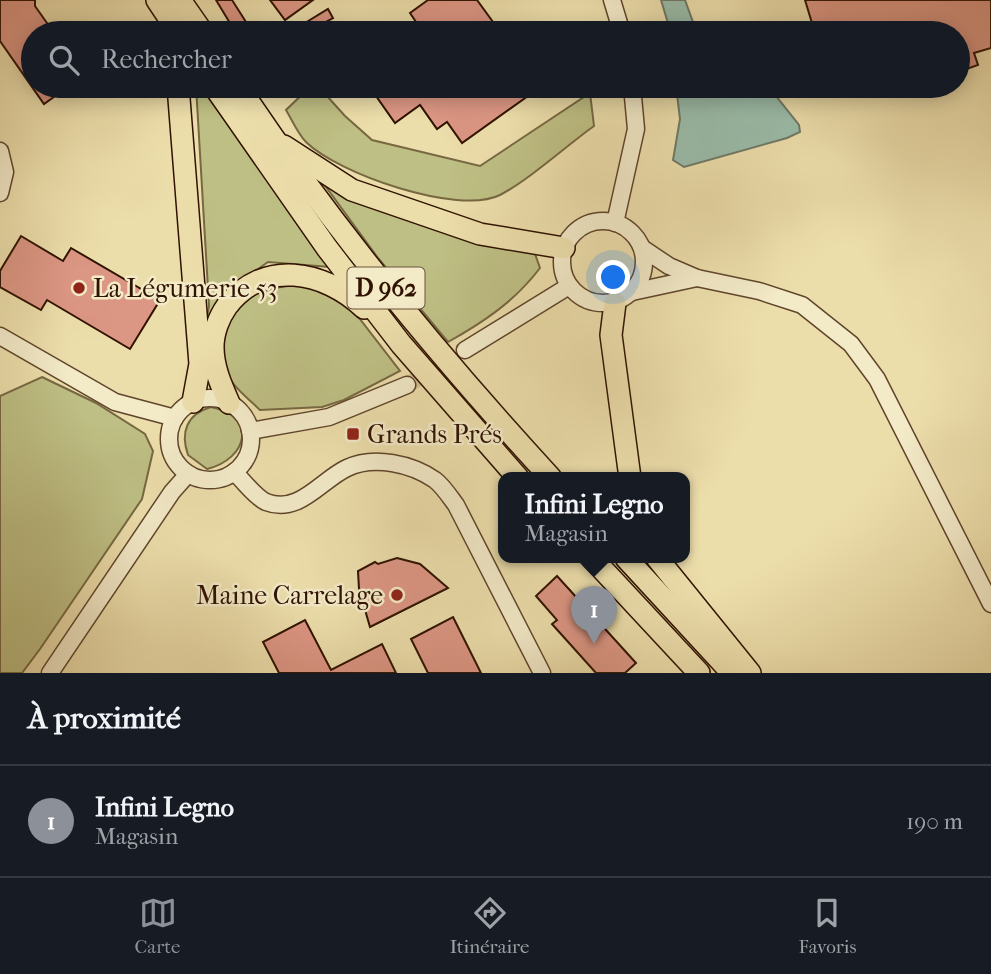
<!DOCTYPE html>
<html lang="fr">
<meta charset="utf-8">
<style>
:root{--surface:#171b24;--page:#20242c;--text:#f1f3f6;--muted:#9ea1a6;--line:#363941;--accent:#8c9099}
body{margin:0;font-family:"IM FELL French Canon",serif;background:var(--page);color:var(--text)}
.you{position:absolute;left:614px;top:278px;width:24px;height:24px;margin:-18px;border:5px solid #fff;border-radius:50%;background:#1a73e8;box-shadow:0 0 0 10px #1a73e833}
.badge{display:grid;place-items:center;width:46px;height:46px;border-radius:50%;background:var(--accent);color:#fff;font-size:23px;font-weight:700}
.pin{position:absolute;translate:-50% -58px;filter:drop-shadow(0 2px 4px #0008)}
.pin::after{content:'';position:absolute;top:37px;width:24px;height:21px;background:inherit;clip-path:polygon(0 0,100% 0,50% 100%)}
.popup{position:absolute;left:498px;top:472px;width:192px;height:91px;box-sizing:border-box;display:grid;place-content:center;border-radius:14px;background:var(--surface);filter:drop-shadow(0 2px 5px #0005);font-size:23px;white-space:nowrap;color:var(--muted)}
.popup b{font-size:26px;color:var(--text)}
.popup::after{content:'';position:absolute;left:50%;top:100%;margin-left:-14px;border:14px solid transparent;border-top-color:var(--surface)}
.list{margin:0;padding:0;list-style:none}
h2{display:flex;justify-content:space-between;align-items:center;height:91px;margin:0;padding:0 28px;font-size:30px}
h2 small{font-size:23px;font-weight:400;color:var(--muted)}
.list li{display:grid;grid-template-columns:46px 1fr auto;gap:21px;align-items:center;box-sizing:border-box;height:112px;padding:0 28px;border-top:2px solid var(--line)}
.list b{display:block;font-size:26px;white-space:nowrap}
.list p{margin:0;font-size:23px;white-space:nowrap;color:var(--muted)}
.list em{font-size:23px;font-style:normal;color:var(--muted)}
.icon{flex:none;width:38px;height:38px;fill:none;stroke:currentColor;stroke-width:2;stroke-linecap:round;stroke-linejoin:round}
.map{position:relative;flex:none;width:991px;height:673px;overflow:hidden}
.search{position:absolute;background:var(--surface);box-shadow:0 4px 18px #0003;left:21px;right:21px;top:21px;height:77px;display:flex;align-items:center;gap:18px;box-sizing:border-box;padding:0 24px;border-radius:38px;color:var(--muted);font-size:26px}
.sheet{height:203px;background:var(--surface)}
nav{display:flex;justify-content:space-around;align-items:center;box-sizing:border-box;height:98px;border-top:2px solid var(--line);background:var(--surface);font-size:19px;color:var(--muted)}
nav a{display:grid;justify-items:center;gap:4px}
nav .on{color:var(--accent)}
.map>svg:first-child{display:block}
.green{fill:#bebf84;stroke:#776842;stroke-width:2}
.water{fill:#99bcaa;stroke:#6f7866;stroke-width:2}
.building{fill:#dc9684;stroke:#301200;stroke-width:2}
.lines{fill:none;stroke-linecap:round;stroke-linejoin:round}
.minor-tunnel{stroke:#d0bf91;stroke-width:16;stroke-dasharray:16 8;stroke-linecap:butt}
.minor-casing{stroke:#5f452b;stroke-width:19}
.major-casing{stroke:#301200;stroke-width:24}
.minor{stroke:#f3eac8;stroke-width:16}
.major{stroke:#ecdeab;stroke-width:21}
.poi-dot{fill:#8f2418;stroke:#f3eac8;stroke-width:2.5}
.labels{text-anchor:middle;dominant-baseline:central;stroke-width:5;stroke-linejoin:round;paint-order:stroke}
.shield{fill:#f3eac8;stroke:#6a533c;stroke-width:2}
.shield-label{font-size:24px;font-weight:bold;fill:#301200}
.poi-label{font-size:26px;fill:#301200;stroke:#f3eac8;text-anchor:start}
</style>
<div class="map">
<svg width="991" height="673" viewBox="0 0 991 673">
<rect width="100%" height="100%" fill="#ecdeab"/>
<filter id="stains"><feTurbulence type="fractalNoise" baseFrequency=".00286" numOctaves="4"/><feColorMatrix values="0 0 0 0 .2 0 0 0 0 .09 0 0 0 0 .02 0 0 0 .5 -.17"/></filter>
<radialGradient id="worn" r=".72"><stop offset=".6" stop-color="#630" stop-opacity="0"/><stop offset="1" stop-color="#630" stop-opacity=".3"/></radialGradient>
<g class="green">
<path d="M 196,86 L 200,86 L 330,267 L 268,262 L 244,279 L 205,328 L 209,306 Z"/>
<path d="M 311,86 L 318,86 L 345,116 L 372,140 L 480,166 L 590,93 L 594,126 C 566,146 529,180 500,195 C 458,216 337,173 306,142 C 298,134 292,120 286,110 Z"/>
<path d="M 318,176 L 534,251 L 540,268 C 515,301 484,322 448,342 L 378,258 Z"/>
<path d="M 292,285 L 325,288 L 356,314 L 400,371 L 344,400 L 322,407 L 260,410 C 247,397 227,383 223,363 C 221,357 224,348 224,341 C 228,299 255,291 292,285 Z"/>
<path d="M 42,377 L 96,403 L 145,434 L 153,451 L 142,499 L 40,649 L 22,673 L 0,673 L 0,396 Z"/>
<path d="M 211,407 C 258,416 248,459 207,469 L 188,455 C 180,432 187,414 211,407 Z"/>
</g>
<g class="water">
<path d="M 661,0 L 685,0 L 694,25 L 671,33 Z"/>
<path d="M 676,86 L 768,86 L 799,125 L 800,132 L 787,138 L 684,167 L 673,160 L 680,119 Z"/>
</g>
<g class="building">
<path d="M 0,0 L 35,0 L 35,6 L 54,33 L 33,33 L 33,86 L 69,86 L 44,104 L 0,41 Z"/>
<path d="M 216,0 L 232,0 L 253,33 L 236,33 Z"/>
<path d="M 270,0 L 313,0 L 285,20 Z"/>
<path d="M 428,0 L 477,0 L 501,33 L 406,33 L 418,25 L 410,13 Z"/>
<path d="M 805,0 L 991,0 L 991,48 L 974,53 L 978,65 L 958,72 L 958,33 L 815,33 Z"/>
<path d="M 328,9 L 333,18 L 326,22 L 328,26 L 312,33 L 305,23 Z"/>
<path d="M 369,86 L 542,86 L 462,143 L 447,122 L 437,129 L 420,105 L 395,123 Z"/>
<path d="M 21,236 L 63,261 L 71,248 L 160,300 L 130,349 L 47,300 L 41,310 L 0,287 L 0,271 Z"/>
<path d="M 397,558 L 420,564 L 448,588 L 370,627 L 359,589 L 358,571 L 375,562 L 378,564 Z"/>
<path d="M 557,576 L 636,663 L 625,673 L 596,673 L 552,624 L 557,620 L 536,596 Z"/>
<path d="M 453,617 L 481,673 L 428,673 L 411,639 Z"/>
<path d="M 305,620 L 331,670 L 382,644 L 396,673 L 279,673 L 263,642 Z"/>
</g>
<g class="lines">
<path class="minor-tunnel" d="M 407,385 L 457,355"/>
<g class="minor-casing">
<g id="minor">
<path d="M 612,0 L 622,33"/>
<path d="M 0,151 L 5,172 L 0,193"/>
<circle cx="603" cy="262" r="41"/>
<path d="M 615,223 L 636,129 L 632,86"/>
<path d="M 642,248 L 669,266 L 697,278 L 759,291 L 802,305 L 851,344 L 877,379 L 991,604"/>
<path d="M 632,292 L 697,278"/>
<path d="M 0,336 L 115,402 L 175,418"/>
<path d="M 465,350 L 569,286"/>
<circle cx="210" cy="439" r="41"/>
<path d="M 250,431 L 329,417 L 407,385"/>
<path d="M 234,472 C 243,480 255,497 266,502 C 299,515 321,480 347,468 C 374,455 412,464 435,480 C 443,486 450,497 456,505 L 542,673"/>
<path d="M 50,673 L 172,492 L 188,474"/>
</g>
</g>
<g class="major-casing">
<g id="major">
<path d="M 157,0 L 179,33"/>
<path d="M 180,0 L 203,33"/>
<path d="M 178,86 L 200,364 L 193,402"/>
<path d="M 214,86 L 327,248 L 401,344 L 518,478"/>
<path d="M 238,86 C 331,226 437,354 551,478"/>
<path d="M 284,146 L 352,190 L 480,234 L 564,248"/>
<path d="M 615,303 L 611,335 L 630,478"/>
<path d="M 229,403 C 221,385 213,367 213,347 C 213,333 219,317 227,306 C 263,259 324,270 364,308"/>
<path d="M 592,558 L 699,673"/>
<path d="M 626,558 L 732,673"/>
<path d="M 657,558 L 750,673"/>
</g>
</g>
<use href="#minor" class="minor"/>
<use href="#major" class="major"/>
</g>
<g class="poi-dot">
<circle cx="79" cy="288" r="7"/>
<rect x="346" y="427" width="14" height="14" rx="3.5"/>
<circle cx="397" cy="595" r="7"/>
</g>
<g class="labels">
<rect class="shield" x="347.5" y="267.5" width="77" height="41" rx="5"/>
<g class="shield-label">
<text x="386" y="288">D 962</text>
</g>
<g class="poi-label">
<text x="93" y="288">La Légumerie 53</text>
<text x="367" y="434">Grands Prés</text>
<text x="383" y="595" text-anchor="end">Maine Carrelage</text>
</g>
</g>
<rect width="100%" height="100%" filter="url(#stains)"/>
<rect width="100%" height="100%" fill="url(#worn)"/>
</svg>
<div class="you"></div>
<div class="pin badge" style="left:594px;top:644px">1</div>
<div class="popup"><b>Infini Legno</b>Magasin</div>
<div class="search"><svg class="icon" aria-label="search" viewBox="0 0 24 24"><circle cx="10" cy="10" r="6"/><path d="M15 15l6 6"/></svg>Rechercher</div>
</div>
<section class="sheet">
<h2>À proximité<small></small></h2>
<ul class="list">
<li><span class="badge">1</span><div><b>Infini Legno</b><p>Magasin</p></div><em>190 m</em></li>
</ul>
</section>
<nav>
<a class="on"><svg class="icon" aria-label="map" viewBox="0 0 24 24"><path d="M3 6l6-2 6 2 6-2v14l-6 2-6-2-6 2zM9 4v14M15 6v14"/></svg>Carte</a>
<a><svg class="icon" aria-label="directions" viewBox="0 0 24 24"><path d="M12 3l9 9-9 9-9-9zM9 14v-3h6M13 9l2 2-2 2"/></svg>Itinéraire</a>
<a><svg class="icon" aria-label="saved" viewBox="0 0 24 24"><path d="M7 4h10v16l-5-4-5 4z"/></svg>Favoris</a>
</nav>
